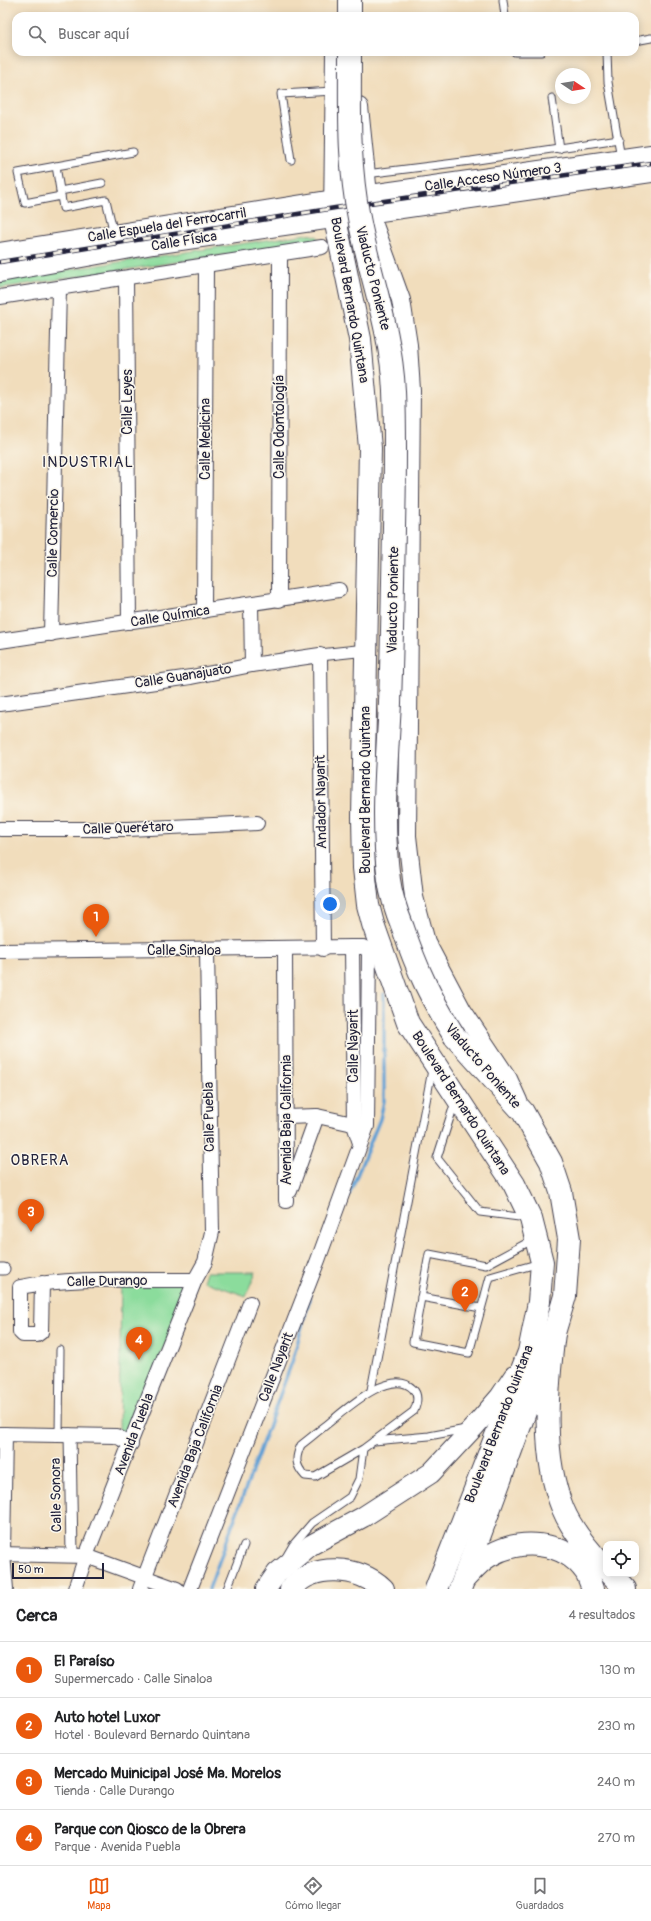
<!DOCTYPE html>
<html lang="es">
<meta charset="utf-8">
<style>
:root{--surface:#fff;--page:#f2f2f2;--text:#202124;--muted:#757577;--line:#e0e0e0;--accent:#ea580c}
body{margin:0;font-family:Pangolin,sans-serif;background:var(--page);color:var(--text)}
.controls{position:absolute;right:12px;bottom:12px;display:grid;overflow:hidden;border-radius:8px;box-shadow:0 2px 10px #0003}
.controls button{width:36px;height:36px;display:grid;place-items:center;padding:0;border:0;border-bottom:1px solid var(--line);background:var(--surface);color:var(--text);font:20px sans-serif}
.compass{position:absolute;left:555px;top:68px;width:36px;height:36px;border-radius:50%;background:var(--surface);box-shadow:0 2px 10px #0003;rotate:102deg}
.scale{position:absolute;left:12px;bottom:10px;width:92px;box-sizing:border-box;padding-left:4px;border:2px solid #22223b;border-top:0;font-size:11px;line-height:14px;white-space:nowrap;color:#22223b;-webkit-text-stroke:3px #fbf7ec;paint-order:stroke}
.you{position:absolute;left:330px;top:904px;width:14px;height:14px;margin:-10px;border:3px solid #fff;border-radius:50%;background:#1a73e8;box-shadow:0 0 0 6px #1a73e833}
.badge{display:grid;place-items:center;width:26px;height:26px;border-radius:50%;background:var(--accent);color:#fff;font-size:13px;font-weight:700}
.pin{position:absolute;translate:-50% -33px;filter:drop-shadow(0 1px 2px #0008)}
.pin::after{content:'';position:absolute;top:21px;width:14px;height:12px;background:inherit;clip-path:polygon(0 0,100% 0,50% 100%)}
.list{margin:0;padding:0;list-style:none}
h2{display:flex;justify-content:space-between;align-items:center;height:52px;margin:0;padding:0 16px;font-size:17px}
h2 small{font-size:13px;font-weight:400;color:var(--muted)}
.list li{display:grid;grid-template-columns:26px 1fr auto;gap:12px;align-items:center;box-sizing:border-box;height:56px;padding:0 16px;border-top:1px solid var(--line)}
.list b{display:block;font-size:15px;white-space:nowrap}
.list p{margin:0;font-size:13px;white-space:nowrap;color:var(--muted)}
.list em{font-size:13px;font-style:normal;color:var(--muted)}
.icon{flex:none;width:22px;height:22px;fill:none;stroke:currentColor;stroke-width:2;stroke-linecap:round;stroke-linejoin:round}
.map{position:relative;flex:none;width:651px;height:1589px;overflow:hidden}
.search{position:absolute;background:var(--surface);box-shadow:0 2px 10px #0003;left:12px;right:12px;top:12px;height:44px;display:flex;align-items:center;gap:10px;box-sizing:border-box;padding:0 14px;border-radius:12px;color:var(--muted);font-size:15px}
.sheet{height:276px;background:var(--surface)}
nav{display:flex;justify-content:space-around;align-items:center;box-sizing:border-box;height:56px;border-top:1px solid var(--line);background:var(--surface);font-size:11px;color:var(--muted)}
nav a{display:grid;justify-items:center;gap:2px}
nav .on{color:var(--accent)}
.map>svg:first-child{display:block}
.green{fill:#8bdc9c;stroke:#567f6c}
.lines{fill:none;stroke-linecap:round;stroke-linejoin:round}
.stream{stroke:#62a0d4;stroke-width:3.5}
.service-casing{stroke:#413e4e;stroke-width:9}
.pedestrian-casing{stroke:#413e4e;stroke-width:13}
.minor-casing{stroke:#413e4e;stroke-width:16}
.tertiary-casing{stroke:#413e4e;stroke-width:20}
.secondary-casing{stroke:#413e4e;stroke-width:22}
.primary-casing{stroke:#413e4e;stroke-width:24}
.trunk-casing{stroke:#413e4e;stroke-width:24}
.service{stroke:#fff;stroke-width:7}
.pedestrian{stroke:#fff;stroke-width:11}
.minor{stroke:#fff;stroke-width:14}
.tertiary{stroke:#fff;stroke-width:18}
.secondary{stroke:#fff;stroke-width:20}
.primary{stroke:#fff;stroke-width:22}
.trunk{stroke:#fff;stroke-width:22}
.rail-casing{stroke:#22223b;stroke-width:4.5}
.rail{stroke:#fbf7ec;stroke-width:3;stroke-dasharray:9;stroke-linecap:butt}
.primary-bridge-casing{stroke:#413e4e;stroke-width:24;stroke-linecap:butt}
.primary-bridge{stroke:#fff;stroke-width:22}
.labels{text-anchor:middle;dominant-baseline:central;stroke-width:3;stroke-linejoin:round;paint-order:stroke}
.street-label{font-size:14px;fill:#22223b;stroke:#fbf7ec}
.neighbourhood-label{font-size:15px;letter-spacing:1px;fill:#22223b;stroke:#fbf7ec}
</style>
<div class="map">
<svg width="651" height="1589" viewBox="0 0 651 1589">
<rect width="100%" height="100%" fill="#fbf7ec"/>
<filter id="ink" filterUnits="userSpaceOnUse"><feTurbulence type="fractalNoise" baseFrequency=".025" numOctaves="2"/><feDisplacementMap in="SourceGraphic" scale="8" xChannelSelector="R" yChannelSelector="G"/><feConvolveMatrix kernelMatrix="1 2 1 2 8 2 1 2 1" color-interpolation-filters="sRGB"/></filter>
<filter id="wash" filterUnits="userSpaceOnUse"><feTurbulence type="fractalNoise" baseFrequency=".012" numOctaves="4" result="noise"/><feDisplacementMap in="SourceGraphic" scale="16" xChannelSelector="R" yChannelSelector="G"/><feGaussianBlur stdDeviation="0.9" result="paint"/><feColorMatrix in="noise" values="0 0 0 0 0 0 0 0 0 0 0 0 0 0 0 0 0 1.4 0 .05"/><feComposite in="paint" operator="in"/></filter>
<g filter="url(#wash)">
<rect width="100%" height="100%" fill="#f1ddbc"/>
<g class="green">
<path d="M 307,234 L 316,236 L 320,241 L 0,288 L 0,280 Z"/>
<path d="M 206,1272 L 256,1272 L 246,1296 L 203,1281 Z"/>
<path d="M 190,1280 L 132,1432 L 119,1431 L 121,1281 Z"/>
</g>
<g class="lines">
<g class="stream">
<path d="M 349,1195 L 380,1119 L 384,1101 L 384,994"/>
<path d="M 209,1589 L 292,1362 L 310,1298"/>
</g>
</g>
</g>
<g filter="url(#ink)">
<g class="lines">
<g class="service-casing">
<g id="service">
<path d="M 503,0 L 505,16"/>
<path d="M 635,41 L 651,38"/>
<path d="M 515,52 L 541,52"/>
<path d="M 607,52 L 608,82 L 621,158"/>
<path d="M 552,98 L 559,149"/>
<path d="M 291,160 L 281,94 L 334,91"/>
<path d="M 56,166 L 63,208 L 106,200 L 114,234"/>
<path d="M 366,174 L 471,161 L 619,139"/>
<path d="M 60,191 L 102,183"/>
<path d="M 61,196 L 25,203 L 18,173 L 133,152"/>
<path d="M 455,1102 L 437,1158 L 480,1212 L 527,1218"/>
<path d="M 534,1239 L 486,1265 L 429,1254 L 413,1342 L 469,1353 L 490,1277 L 540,1263"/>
<path d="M 421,1297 L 481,1308"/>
<path d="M 371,1390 L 432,1070"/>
<path d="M 59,1435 L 60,1350"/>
<path d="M 374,1441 L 429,1436 L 466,1429"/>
<path d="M 286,1557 L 293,1545 L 312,1523 L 350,1497 L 359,1479 L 363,1449 L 414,1411 C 417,1404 419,1395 413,1389 C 391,1366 343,1412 325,1426 C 317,1432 309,1439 301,1445 C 295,1458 295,1465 305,1476 L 315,1477 L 363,1449"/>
<path d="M 227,1589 L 244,1545"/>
</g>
</g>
<g class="pedestrian-casing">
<g id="pedestrian">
<path d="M 320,655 L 366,650"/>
<path d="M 0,1269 L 4,1269"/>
<path d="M 70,1434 L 72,1555"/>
</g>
</g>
<g class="minor-casing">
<g id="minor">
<path d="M 126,278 L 129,622"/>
<path d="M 0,297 L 322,247"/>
<path d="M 279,600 L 280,255"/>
<path d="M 251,604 L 252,665"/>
<path d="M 204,611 L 206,266"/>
<path d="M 51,634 L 59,289"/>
<path d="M 0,641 L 339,590"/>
<path d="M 0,704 L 191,677 L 252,665 L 320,655 L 323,949"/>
<path d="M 0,829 L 128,829 L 257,823"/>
<path d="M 352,947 L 354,1125 L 360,1143"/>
<path d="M 285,949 L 286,1201"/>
<path d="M 0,951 L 352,947 L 363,947 L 369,951 L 367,1126 L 318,1260 L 190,1589"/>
<path d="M 286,1117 L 317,1116 L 362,1126"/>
<path d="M 290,1191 L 317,1116"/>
<path d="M 42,1283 L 41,1332 L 37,1335 L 23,1335 L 20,1332 L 20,1287 C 77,1276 137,1281 195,1280"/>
<path d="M 0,1434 L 116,1436 L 131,1444"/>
<path d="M 5,1434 L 3,1554 L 6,1589"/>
<path d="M 0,1554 L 86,1556 L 177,1589"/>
<path d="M 75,1589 L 86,1556 L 151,1390 L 195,1280 L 205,1262 L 212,1232 L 207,950"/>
<path d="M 140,1589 L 250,1303"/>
</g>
</g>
<g class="tertiary-casing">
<g id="tertiary">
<path d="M 359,107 L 370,214 L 401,300 L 408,345 L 411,390 L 407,836 L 414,897 L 426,942 L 462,1010 L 508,1079 L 518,1101"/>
<path d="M 0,252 L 335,199 L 651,154"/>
<path d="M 0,273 L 153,245 L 651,173"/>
</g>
</g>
<g class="secondary-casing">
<path id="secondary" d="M 266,1589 L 277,1573 L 311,1545 L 363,1517 L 431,1473 L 474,1427 L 500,1397 L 514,1376"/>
</g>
<g class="primary-casing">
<g id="primary">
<path d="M 350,16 L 350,0"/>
<path d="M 337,52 L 335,219 L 360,339 L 370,448 L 363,817 L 364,868 L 368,905 L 373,924 L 408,1023 L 514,1184 L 531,1219 L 542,1262 L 539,1302 L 529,1352 L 436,1589"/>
<path d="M 455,1037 L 523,1112 L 551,1162 L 561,1192 L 569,1239 L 565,1296 L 554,1333 L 460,1589"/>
<path d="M 291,1589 C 312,1562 360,1566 383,1589"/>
</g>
</g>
<g class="trunk-casing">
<g id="trunk">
<path d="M 554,1333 C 547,1389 541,1456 563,1509 C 572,1531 590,1552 606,1569"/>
<path d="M 611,1574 L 625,1589"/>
<path d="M 464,1579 C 472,1571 480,1561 489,1556 C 520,1538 564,1540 586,1572 C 589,1577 591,1584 593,1589"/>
</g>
</g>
<use href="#service" class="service"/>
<use href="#pedestrian" class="pedestrian"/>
<use href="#minor" class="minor"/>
<use href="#tertiary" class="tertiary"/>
<use href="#secondary" class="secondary"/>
<use href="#primary" class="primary"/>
<use href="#trunk" class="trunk"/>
<g class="rail-casing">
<path id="rail" d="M 0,262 L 335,208 L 651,163"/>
</g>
<use href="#rail" class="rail"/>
<g class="primary-bridge-casing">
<path id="primary-bridge" d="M 350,52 C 350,108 348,163 359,218 C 370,277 391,329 394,391 C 396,436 395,481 394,527 C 393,586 392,645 390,703 C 387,761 381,822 389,880 C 391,896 397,913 403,928 C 417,970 431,999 455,1037"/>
</g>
<use href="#primary-bridge" class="primary-bridge"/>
</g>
</g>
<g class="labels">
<g class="street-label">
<text transform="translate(493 177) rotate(-8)">Calle Acceso Número 3</text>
<text transform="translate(167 225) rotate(-9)">Calle Espuela del Ferrocarril</text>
<text transform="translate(184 241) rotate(-9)">Calle Física</text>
<text transform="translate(373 278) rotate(76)">Viaducto Poniente</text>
<text transform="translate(350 300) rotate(80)">Boulevard Bernardo Quintana</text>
<text transform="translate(127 402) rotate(-90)">Calle Leyes</text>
<text transform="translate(279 427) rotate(-90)">Calle Odontología</text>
<text transform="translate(205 439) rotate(-90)">Calle Medicina</text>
<text transform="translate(53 533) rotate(-89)">Calle Comercio</text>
<text transform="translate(393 600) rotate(-89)">Viaducto Poniente</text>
<text transform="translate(170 616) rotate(-9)">Calle Química</text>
<text transform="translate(183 676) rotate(-9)">Calle Guanajuato</text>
<text transform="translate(365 790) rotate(-90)">Boulevard Bernardo Quintana</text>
<text transform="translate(321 802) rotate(-91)">Andador Nayarit</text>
<text transform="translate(128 828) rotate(-2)">Calle Querétaro</text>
<text x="184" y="950">Calle Sinaloa</text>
<text transform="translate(353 1046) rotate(-90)">Calle Nayarit</text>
<text transform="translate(483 1066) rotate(49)">Viaducto Poniente</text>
<text transform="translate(461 1103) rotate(57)">Boulevard Bernardo Quintana</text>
<text transform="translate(209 1117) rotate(-91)">Calle Puebla</text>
<text transform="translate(286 1120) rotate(-90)">Avenida Baja California</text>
<text transform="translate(107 1281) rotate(-1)">Calle Durango</text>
<text transform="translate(276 1367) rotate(-69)">Calle Nayarit</text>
<text transform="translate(499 1424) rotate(-69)">Boulevard Bernardo Quintana</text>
<text transform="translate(134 1434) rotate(-69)">Avenida Puebla</text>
<text transform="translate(195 1446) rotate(-69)">Avenida Baja California</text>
<text transform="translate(56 1495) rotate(-91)">Calle Sonora</text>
</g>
<g class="neighbourhood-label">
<text x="88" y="462">INDUSTRIAL</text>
<text x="40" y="1160">OBRERA</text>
</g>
</g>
</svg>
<div class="controls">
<button><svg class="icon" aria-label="locate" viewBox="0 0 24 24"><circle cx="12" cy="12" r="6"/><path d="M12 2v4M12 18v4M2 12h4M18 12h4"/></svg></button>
</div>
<svg class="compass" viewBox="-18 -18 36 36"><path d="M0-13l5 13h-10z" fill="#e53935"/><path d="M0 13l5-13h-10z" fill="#757577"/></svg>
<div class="scale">50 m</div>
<div class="you"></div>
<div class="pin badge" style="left:96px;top:937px">1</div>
<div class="pin badge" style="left:465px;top:1312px">2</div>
<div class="pin badge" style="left:31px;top:1232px">3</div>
<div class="pin badge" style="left:139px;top:1360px">4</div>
<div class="search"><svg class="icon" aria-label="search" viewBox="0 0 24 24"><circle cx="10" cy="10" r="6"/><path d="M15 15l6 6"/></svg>Buscar aquí</div>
</div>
<section class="sheet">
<h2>Cerca<small>4 resultados</small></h2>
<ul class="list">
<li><span class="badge">1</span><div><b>El Paraíso</b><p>Supermercado · Calle Sinaloa</p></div><em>130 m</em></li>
<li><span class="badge">2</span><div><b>Auto hotel Luxor</b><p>Hotel · Boulevard Bernardo Quintana</p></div><em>230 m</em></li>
<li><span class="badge">3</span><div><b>Mercado Muinicipal José Ma. Morelos</b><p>Tienda · Calle Durango</p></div><em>240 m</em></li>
<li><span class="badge">4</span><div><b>Parque con Qiosco de la Obrera</b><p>Parque · Avenida Puebla</p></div><em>270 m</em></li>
</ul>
</section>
<nav>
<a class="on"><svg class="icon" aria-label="map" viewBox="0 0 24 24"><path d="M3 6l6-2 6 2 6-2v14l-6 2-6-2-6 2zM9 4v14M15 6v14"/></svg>Mapa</a>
<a><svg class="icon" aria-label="directions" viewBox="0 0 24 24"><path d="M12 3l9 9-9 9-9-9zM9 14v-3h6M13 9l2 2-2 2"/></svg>Cómo llegar</a>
<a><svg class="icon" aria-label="saved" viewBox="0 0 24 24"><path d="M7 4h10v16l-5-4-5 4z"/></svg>Guardados</a>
</nav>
